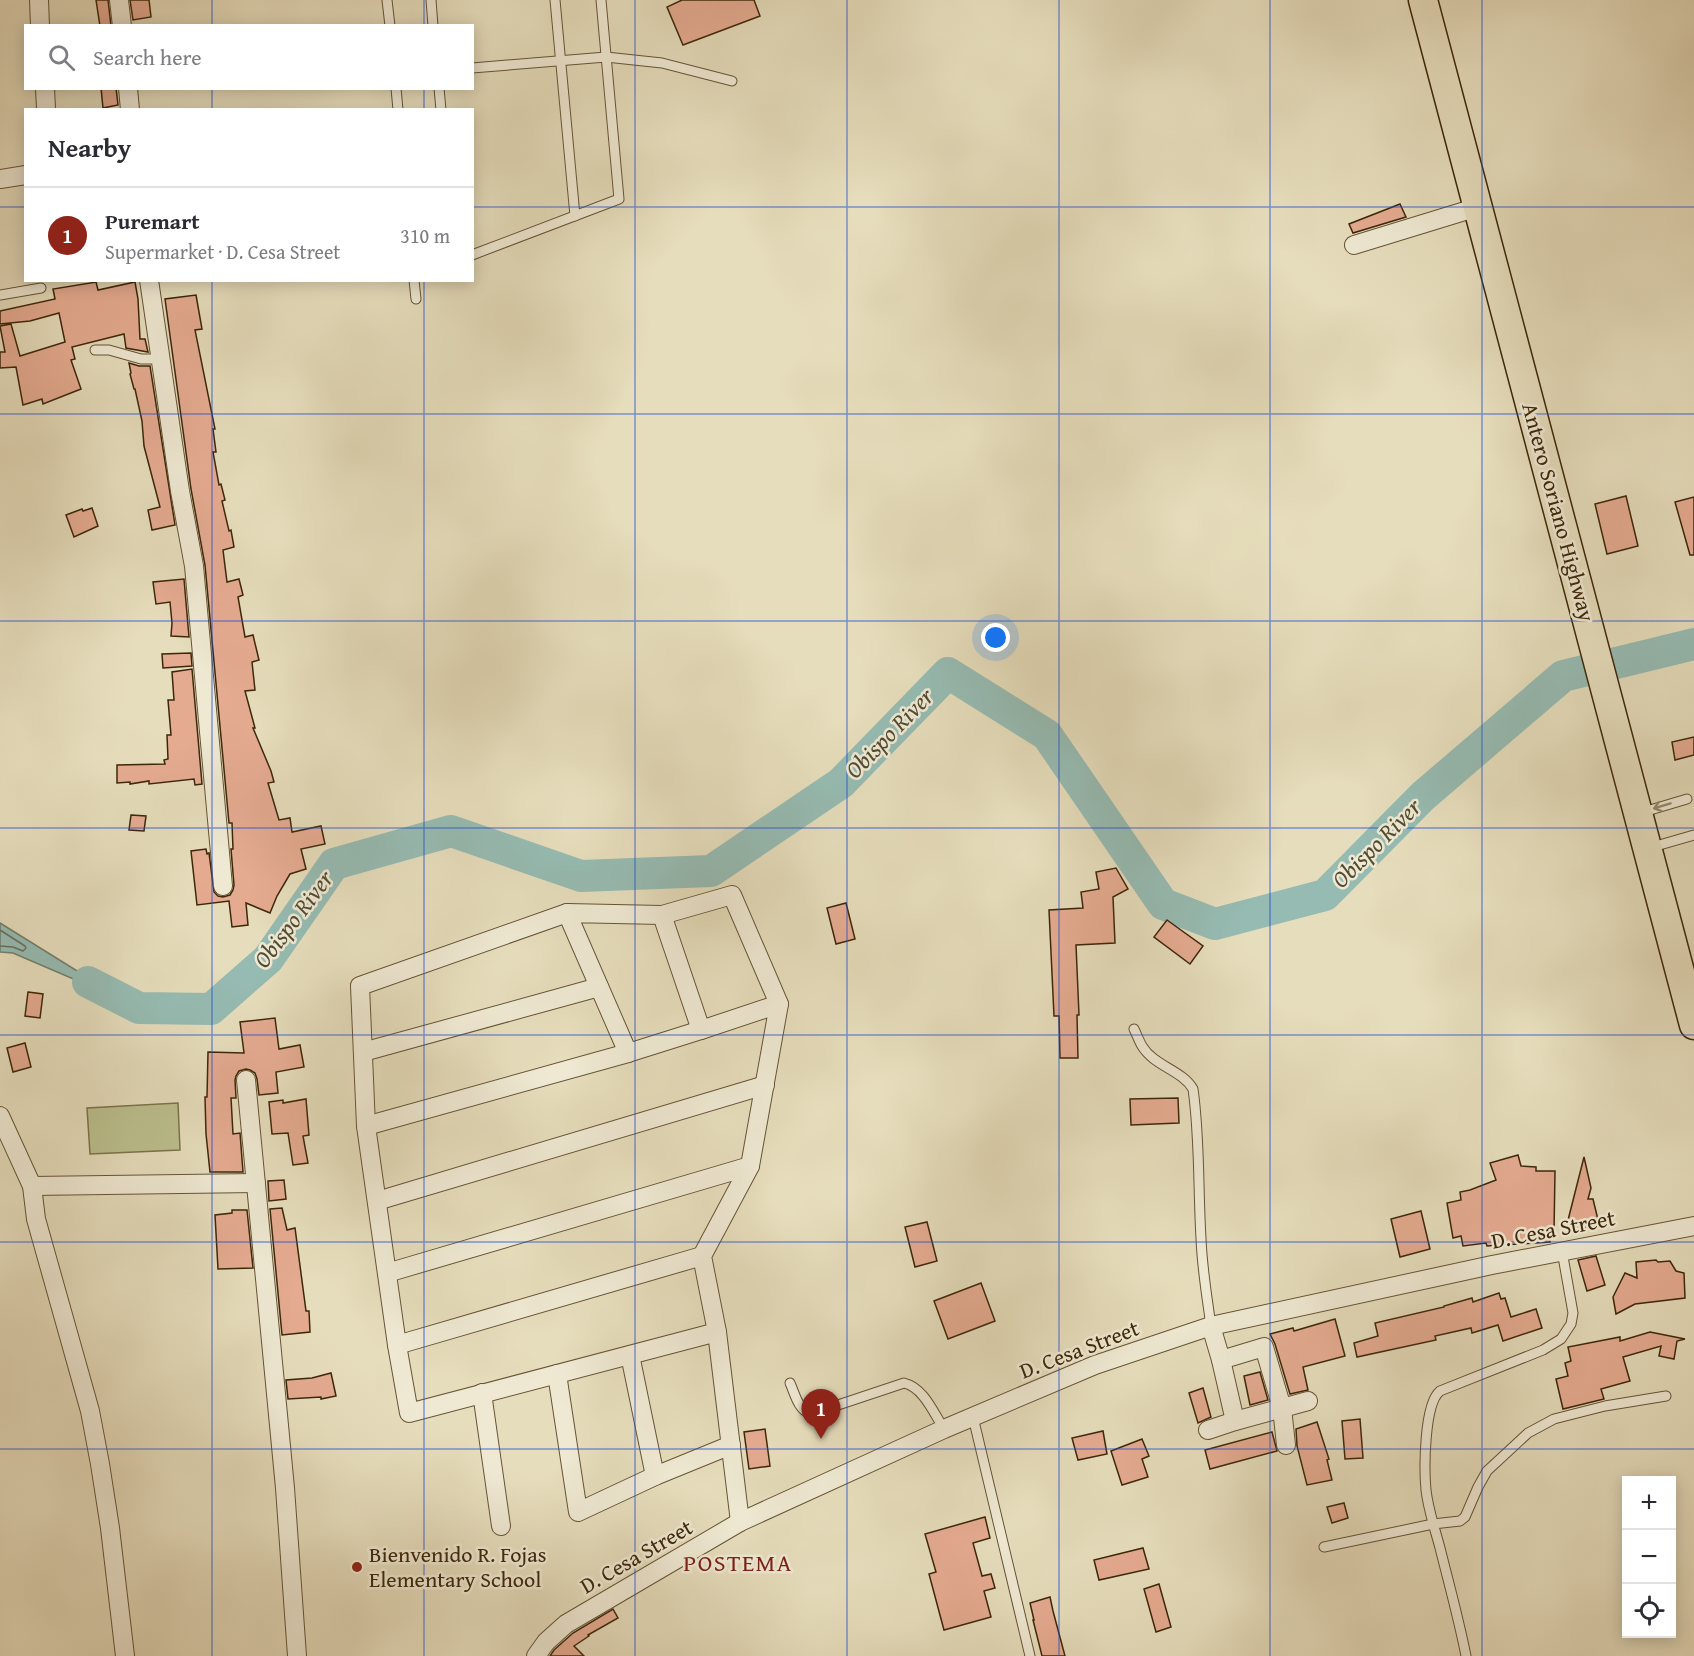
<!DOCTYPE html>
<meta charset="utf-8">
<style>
:root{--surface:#fff;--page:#f7f7f7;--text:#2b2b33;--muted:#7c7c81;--line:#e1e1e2;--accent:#8f2418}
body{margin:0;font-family:"Gentium Book Plus",serif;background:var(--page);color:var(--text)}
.controls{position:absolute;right:18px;bottom:18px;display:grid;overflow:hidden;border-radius:0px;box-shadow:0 3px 15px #0003}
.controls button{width:54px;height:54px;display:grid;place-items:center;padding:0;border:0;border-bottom:2px solid var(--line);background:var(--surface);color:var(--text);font:30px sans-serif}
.you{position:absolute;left:996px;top:638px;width:21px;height:21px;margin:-15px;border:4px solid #fff;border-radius:50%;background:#1a73e8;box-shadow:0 0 0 9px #1a73e833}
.badge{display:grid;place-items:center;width:39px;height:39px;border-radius:50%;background:var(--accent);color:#fff;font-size:20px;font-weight:700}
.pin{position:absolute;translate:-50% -50px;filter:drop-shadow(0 2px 3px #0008)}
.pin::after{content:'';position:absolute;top:32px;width:21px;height:18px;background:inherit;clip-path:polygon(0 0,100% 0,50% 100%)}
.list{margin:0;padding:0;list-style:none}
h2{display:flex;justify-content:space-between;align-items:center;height:78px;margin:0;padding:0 24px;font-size:26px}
h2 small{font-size:20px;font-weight:400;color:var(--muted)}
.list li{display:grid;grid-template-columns:39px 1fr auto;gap:18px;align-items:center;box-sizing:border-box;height:96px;padding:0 24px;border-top:2px solid var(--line)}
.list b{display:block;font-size:22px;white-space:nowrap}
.list p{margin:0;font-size:20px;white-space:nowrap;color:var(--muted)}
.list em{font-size:20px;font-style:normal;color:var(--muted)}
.icon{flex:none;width:33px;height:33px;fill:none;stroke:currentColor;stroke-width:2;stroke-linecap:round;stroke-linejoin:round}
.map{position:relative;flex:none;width:1694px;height:1656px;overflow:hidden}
.search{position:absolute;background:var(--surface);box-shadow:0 3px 15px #0003;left:24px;top:24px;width:450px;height:66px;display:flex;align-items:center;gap:15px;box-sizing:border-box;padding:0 21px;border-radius:0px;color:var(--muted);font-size:22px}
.panel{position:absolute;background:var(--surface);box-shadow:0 3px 15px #0003;left:24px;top:108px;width:450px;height:174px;border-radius:0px}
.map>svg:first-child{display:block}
.green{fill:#bbbf8d;stroke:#7c734b;stroke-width:1.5}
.water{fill:#96bbb2;stroke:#72806e;stroke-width:1.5}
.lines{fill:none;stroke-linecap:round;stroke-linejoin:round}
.shore{stroke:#69715e;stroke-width:1.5}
.river{stroke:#96bbb2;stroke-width:32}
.building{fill:#e5ab91;stroke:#3c2709;stroke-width:1.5}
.service-casing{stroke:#665436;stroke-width:11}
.minor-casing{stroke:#665436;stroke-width:20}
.primary-casing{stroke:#3c2709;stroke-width:31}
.service{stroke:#efe9d3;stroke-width:9}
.minor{stroke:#efe9d3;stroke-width:18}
.primary{stroke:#e6ddbc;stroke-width:28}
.oneway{stroke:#96886e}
.grid{fill:none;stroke:#1d4ed8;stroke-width:1.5;stroke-opacity:0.55}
.poi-dot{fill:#8f2418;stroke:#efe9d3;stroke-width:2}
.labels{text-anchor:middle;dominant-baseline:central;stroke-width:5;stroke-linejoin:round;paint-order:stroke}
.street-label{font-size:22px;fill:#3c2709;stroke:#efe9d3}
.poi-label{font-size:22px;fill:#3c2709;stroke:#efe9d3;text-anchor:start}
.water-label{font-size:24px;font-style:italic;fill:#524c33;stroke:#efe9d3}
.neighbourhood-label{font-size:24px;letter-spacing:1.5px;fill:#7a1f14;stroke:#efe9d3}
</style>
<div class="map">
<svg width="1694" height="1656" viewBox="0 0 1694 1656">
<rect width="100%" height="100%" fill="#e6ddbc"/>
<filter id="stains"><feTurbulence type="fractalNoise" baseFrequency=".00333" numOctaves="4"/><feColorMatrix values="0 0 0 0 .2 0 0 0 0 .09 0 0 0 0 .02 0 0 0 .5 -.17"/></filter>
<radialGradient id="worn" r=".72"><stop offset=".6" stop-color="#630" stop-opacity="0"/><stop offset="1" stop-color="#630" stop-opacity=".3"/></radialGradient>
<path class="green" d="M 178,1103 L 180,1150 L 90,1154 L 87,1108 Z"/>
<path class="water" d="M 0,923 L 127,1002 L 13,953 L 0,952 Z"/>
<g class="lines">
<path class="shore" d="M 0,930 L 25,946 L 26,948 L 23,951 L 13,947 L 0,946"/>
<path class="river" d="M 88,982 L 139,1008 L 211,1009 L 268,959 L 334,864 L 451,831 L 581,876 L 711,871 L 841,783 L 948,673 L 1047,735 L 1163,904 L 1215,924 L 1325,895 L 1423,796 L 1563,676 L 1694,644"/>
</g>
<g class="building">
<path d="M 96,0 L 108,0 L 111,26 L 100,26 Z"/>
<path d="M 130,0 L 149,0 L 151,17 L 133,20 Z"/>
<path d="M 682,0 L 754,0 L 760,16 L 683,45 L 667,7 Z"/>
<path d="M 101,88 L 116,88 L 118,105 L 103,108 Z"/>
<path d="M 1400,204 L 1406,217 L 1353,233 L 1349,224 Z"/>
<path d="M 96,282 L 98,290 L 135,282 L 138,299 L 140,339 L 145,339 L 148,352 L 126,348 L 124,334 L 72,347 L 75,359 L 71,360 L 81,389 L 43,404 L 42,399 L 23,405 L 16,367 L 0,368 L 0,352 L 5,352 L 0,326 L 11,324 L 20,356 L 65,342 L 59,313 L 30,321 L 0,324 L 0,311 L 55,299 L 53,289 Z"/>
<path d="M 196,295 L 202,329 L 195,330 L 215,429 L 213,429 L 216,452 L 213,452 L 219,485 L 221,484 L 225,500 L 222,501 L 229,531 L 231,530 L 234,547 L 223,550 L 227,582 L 239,579 L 243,595 L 238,597 L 245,637 L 253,635 L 259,660 L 252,662 L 255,690 L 245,691 L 255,728 L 253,728 L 271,771 L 274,782 L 268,783 L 279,820 L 290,818 L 292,832 L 321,826 L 325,844 L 301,849 L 306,869 L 290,874 L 277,896 L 270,913 L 246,903 L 248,925 L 232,927 L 229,901 L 197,905 L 191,851 L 206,849 L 207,854 L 209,853 L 214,892 L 218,896 L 223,897 L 230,895 L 233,890 L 234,885 L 231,849 L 233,849 L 232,823 L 229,823 L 205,565 L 191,489 L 165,299 Z"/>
<path d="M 129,363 L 139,366 L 150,366 L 175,525 L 152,530 L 148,510 L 160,507 L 144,446 L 142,421 L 135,389 L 134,389 L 130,374 L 131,373 Z"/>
<path d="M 1626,496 L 1638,546 L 1607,554 L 1595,504 Z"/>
<path d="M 1694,497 L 1694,555 L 1690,555 L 1675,502 Z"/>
<path d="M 92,508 L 98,526 L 74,537 L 66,515 L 82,509 L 83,511 Z"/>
<path d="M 184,579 L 189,637 L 171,636 L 172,623 L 170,602 L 156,604 L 153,582 Z"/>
<path d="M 191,653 L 192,666 L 163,668 L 162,654 Z"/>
<path d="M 192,669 L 202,784 L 195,785 L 194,779 L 149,784 L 149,781 L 130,784 L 130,782 L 117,783 L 117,765 L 165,764 L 164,760 L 168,759 L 167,735 L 171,735 L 168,700 L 174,700 L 172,672 Z"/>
<path d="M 1694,737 L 1694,755 L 1675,760 L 1672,742 Z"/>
<path d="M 131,815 L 146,816 L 144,831 L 129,830 Z"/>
<path d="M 1116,868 L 1128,889 L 1113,897 L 1115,943 L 1076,945 L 1079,1015 L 1077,1015 L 1078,1058 L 1060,1058 L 1059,1016 L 1054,1016 L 1049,910 L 1083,908 L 1081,892 L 1099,889 L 1096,872 Z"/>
<path d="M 846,903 L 855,939 L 836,944 L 827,908 Z"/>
<path d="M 1167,920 L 1203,946 L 1190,964 L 1154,937 Z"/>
<path d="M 28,992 L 43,994 L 40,1018 L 25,1016 Z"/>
<path d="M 275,1018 L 279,1049 L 300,1045 L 304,1067 L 276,1072 L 278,1093 L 259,1095 L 257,1079 L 255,1073 L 250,1070 L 246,1069 L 239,1071 L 236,1076 L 235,1080 L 236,1098 L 231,1098 L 233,1134 L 240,1133 L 243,1172 L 210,1172 L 206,1134 L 205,1097 L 207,1097 L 208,1052 L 244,1053 L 240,1022 Z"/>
<path d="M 25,1043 L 31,1067 L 13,1072 L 7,1048 Z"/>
<path d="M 1178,1098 L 1179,1123 L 1131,1125 L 1130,1099 Z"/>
<path d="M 306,1099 L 309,1135 L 303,1136 L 308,1163 L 293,1165 L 288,1133 L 272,1134 L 269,1102 L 283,1100 L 283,1103 Z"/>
<path d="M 1518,1155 L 1521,1166 L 1536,1167 L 1536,1171 L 1555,1171 L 1554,1233 L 1548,1234 L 1550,1242 L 1487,1246 L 1486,1243 L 1463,1246 L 1461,1236 L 1453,1238 L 1447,1203 L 1461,1200 L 1460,1192 L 1470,1190 L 1496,1180 L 1490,1163 Z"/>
<path d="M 1584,1157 L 1591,1188 L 1588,1199 L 1593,1199 L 1599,1224 L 1565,1232 Z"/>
<path d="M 284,1180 L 286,1199 L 269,1201 L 268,1181 Z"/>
<path d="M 282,1208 L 287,1230 L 295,1228 L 306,1311 L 309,1311 L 310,1332 L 282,1335 L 270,1209 Z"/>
<path d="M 232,1210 L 247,1210 L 253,1268 L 218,1269 L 215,1215 L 232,1213 Z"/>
<path d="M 1421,1211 L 1430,1249 L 1400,1257 L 1391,1219 Z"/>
<path d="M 927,1222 L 937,1261 L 915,1267 L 905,1227 Z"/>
<path d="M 1596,1256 L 1605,1285 L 1587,1291 L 1578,1260 Z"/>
<path d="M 1656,1260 L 1658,1262 L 1670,1261 L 1676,1271 L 1684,1273 L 1685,1298 L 1635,1304 L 1616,1314 L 1613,1297 L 1625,1273 L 1637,1278 L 1636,1262 Z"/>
<path d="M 981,1283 L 995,1321 L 948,1339 L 934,1301 Z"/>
<path d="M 1499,1293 L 1501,1299 L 1505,1298 L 1511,1317 L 1536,1309 L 1542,1328 L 1503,1341 L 1498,1325 L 1472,1333 L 1471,1328 L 1435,1336 L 1436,1340 L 1357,1357 L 1354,1343 L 1378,1336 L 1375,1323 L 1444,1307 L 1444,1306 L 1472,1298 L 1473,1302 Z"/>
<path d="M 1335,1319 L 1345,1356 L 1303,1367 L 1308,1390 L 1290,1394 L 1275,1344 L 1270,1334 L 1293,1328 L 1294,1331 Z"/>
<path d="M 1650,1332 L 1685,1339 L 1677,1341 L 1674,1359 L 1659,1356 L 1661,1346 L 1623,1357 L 1630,1381 L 1601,1389 L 1604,1399 L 1563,1409 L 1556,1379 L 1568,1376 L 1565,1363 L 1571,1361 L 1568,1347 L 1620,1337 L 1620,1341 Z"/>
<path d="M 1260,1372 L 1268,1400 L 1250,1405 L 1244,1376 Z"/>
<path d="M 331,1373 L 336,1396 L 321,1399 L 321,1397 L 288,1399 L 286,1380 L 312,1378 Z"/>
<path d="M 1203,1388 L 1211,1417 L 1198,1423 L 1189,1393 Z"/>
<path d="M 1360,1419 L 1363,1458 L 1345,1459 L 1342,1421 Z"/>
<path d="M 1317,1422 L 1329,1459 L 1327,1460 L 1332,1480 L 1307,1485 L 1297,1446 L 1296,1429 Z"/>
<path d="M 765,1429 L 770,1466 L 749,1469 L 744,1432 Z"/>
<path d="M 1103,1431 L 1107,1454 L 1078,1460 L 1072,1438 Z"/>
<path d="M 1272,1432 L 1277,1451 L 1210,1469 L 1205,1450 Z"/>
<path d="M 1142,1439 L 1149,1456 L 1142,1459 L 1148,1477 L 1122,1485 L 1111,1451 Z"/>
<path d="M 1344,1503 L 1348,1518 L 1332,1523 L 1327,1507 Z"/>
<path d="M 985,1517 L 990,1538 L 973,1543 L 982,1576 L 991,1574 L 995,1588 L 984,1591 L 991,1617 L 944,1630 L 929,1574 L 936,1572 L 925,1534 Z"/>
<path d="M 1143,1548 L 1149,1569 L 1099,1580 L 1094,1560 Z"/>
<path d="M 1159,1584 L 1171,1627 L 1156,1632 L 1144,1589 Z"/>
<path d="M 1050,1597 L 1053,1611 L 1065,1656 L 1042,1656 L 1033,1620 L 1034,1620 L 1030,1603 Z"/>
<path d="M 613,1609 L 618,1618 L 588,1635 L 589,1636 L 574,1646 L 584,1656 L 550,1656 L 554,1650 L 573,1633 Z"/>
</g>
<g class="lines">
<g class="service-casing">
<g id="service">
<path d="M 387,0 L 390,26"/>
<path d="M 431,0 L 433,26"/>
<path d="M 555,0 L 575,216"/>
<path d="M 472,68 L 606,57 L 662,63 L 732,81"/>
<path d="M 396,88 L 398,110"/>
<path d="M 439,88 L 441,110"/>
<path d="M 472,255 L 619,199 L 601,0"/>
<path d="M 414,280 L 416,299"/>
<path d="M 0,295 L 41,288"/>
<path d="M 95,350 L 109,350 L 141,359 L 161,359"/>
<path d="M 1640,813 L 1687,799"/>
<path d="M 1649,848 L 1694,835"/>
<path d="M 1134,1029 C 1137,1035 1139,1041 1142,1046 C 1154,1066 1182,1070 1193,1089 C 1200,1138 1198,1189 1201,1238 C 1202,1268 1207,1297 1211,1326"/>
<path d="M 790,1383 C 795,1394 798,1410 811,1414 L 904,1383 C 924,1388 933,1412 944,1429"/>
<path d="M 973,1417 L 1030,1656"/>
<path d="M 1324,1547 L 1433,1524 L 1460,1521 L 1465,1517 L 1478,1487 L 1487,1471 L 1528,1433 L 1554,1419 L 1605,1406 L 1666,1396"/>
<path d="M 1466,1656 C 1459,1620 1449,1584 1440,1548 C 1435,1529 1428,1509 1426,1490 C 1424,1469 1424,1404 1440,1391 L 1543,1350 L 1561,1339 L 1571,1324 L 1573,1313 L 1562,1251"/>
</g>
</g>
<g class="minor-casing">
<g id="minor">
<path d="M 39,0 L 40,26"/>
<path d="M 119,0 L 122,26"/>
<path d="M 45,88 L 46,109"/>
<path d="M 128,88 L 130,110"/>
<path d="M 0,179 L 26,175"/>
<path d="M 1354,245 L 1478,207"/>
<path d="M 149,280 L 180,491 L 194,566 L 223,886"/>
<path d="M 567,913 L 360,986 L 366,1126 L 397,1345 L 409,1413 L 717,1332"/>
<path d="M 662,915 L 701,1030 L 779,1004"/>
<path d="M 363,1052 L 599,987"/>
<path d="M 628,1053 L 567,913 L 662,915 L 732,895 L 779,1004 L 750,1166 L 702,1256 L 717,1332 L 740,1522"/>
<path d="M 246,1080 L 285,1488 L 297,1656"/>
<path d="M 0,1116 L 32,1186 L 36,1219 L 90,1411 L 100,1464 L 110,1528 L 125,1656"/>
<path d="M 366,1126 L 628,1053 L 701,1030"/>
<path d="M 32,1186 L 256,1183"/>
<path d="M 377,1201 L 765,1085"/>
<path d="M 387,1273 L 750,1166"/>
<path d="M 1211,1326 L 1221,1360 L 1235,1421"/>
<path d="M 397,1345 L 702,1256"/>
<path d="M 630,1355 L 655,1476"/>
<path d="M 1221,1360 L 1264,1347 L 1282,1408 L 1286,1445"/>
<path d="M 557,1374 L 578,1512 L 655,1476 L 731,1445"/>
<path d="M 482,1393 L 501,1526"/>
<path d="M 1208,1430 L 1235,1421 L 1308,1401"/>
<path d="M 536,1656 L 546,1642 L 566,1624 L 740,1522 L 944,1429 L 1095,1365 L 1211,1326 L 1492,1265 L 1694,1226"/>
</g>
</g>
<g class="primary-casing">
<path id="primary" d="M 1423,0 L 1694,1025"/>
</g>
<use href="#service" class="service"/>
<use href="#minor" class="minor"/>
<use href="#primary" class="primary"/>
</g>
<defs><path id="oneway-shaft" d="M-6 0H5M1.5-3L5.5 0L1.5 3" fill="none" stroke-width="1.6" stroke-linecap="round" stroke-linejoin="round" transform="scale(1.5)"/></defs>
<use class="oneway" href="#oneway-shaft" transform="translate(1662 806) rotate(163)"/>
<path class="grid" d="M 212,0 L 212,26M 424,0 L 424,26M 635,0 L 635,1656M 847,0 L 847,1656M 1059,0 L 1059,1656M 1270,0 L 1270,1656M 1482,0 L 1482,1656M 212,88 L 212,110M 424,88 L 424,110M 0,207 L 26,207M 472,207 L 1694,207M 212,280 L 212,1656M 424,280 L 424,1656M 0,414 L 1694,414M 0,621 L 1694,621M 0,828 L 1694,828M 0,1035 L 1694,1035M 0,1242 L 1694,1242M 0,1449 L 1694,1449"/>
<circle class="poi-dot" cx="357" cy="1567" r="6"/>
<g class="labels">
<g class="street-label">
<text transform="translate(1559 512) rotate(75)">Antero Soriano Highway</text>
<text transform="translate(1553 1229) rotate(-11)">D. Cesa Street</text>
<text transform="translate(1079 1349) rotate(-21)">D. Cesa Street</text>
<text transform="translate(636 1556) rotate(-30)">D. Cesa Street</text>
</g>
<g class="poi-label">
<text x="369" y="1554">Bienvenido R. Fojas<tspan x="369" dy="25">Elementary School</tspan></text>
</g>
<g class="water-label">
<text transform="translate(889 733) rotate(-46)">Obispo River</text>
<text transform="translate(1376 843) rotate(-45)">Obispo River</text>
<text transform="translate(293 919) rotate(-53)">Obispo River</text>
</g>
<g class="neighbourhood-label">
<text x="738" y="1562">POSTEMA</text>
</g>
</g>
<rect width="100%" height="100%" filter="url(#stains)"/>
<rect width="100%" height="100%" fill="url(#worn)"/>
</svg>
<div class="controls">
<button>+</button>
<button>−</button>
<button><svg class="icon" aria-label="locate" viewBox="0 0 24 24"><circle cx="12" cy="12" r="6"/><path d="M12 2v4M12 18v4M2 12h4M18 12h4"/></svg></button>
</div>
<div class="you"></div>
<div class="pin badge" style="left:821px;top:1439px">1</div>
<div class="search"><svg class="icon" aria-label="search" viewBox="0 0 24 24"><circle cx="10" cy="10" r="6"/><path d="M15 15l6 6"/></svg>Search here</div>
<section class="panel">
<h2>Nearby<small></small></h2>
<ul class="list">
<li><span class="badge">1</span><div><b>Puremart</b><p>Supermarket · D. Cesa Street</p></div><em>310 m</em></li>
</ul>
</section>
</div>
